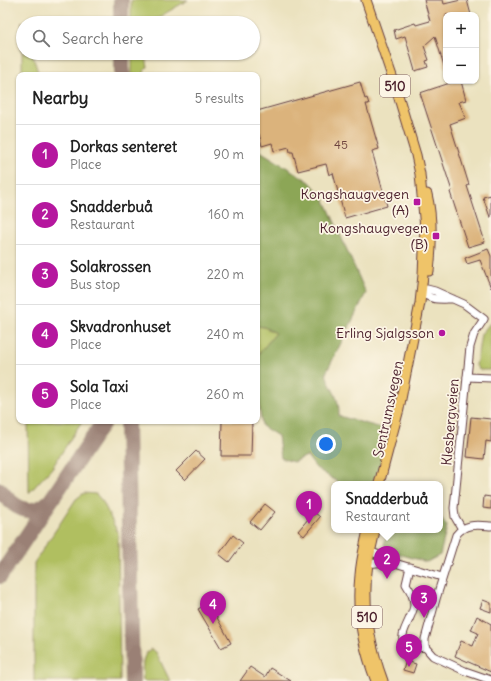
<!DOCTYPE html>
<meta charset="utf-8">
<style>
:root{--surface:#fff;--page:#f6f6f6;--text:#222;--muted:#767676;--line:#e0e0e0;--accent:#b5179e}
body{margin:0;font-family:Delius,sans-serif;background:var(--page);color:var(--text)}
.controls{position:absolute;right:12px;top:12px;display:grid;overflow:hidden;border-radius:8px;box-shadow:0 1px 3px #0004}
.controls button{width:36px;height:36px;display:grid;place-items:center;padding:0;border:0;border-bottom:1px solid var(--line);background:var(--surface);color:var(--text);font:20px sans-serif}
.you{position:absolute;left:326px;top:444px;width:14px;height:14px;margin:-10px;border:3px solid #fff;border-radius:50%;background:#1a73e8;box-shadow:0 0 0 6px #1a73e833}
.badge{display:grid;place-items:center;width:26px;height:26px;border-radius:50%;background:var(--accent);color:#fff;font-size:13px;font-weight:700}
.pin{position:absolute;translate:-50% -33px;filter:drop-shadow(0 1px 2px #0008)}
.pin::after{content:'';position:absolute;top:21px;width:14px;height:12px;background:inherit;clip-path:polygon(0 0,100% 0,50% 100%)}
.popup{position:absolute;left:331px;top:481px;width:112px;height:52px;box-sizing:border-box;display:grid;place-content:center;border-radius:8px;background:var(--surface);filter:drop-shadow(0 1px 3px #0005);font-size:13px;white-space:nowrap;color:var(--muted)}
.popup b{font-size:15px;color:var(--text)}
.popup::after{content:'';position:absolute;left:50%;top:100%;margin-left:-8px;border:8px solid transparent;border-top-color:var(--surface)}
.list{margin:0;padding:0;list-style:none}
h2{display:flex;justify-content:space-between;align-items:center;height:52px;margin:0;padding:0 16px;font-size:17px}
h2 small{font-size:13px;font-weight:400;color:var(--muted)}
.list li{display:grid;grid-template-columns:26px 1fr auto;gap:12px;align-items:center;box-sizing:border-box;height:60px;padding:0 16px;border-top:1px solid var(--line)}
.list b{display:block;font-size:15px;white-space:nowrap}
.list p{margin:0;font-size:13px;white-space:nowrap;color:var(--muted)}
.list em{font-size:13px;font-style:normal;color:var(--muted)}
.icon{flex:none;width:22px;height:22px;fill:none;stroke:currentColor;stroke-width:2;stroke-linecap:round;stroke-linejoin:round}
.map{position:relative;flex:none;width:491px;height:681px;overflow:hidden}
.search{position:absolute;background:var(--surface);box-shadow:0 1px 3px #0004;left:16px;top:16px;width:244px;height:44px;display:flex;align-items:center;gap:10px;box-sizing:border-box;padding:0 14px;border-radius:22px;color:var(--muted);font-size:15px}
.panel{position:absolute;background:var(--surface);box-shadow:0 1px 3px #0004;left:16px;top:72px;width:244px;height:352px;border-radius:8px}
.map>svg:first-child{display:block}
.green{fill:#b0bf61;stroke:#7d6f46}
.forest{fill:#8ca657;stroke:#6b6241}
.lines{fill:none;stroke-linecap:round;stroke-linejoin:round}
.taxiway{stroke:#9a8075;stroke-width:16}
.building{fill:#dbb37c}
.minor-casing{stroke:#623c41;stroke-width:9}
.major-casing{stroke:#623c41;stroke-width:11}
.minor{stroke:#fff;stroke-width:7}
.major{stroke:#efc469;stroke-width:9}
.poi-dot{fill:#b5179e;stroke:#fcf5e5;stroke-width:1.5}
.labels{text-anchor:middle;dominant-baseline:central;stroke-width:3.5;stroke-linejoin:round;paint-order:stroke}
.number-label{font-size:12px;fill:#6e443f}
.shield{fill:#fcf5e5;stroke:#7f5f63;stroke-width:1}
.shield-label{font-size:13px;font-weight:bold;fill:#4a1f2b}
.poi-label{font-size:14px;fill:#4a1f2b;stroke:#fcf5e5;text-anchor:end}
.street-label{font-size:14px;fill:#4a1f2b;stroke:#fcf5e5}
</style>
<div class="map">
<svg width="491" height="681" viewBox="0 0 491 681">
<rect width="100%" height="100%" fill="#fcf5e5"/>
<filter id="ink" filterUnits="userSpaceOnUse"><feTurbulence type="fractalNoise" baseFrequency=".025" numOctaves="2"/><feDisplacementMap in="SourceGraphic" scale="8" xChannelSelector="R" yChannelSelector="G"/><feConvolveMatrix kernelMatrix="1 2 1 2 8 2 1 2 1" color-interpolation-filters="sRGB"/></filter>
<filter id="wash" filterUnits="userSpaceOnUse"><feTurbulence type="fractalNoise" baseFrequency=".012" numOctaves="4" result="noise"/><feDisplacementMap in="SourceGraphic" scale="16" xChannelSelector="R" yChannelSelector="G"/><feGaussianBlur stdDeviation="0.9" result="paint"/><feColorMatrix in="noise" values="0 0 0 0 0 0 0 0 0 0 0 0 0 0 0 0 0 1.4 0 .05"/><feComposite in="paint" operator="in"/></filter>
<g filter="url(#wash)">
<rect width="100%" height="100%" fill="#ebe2bf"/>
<g class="green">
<path d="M 131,0 L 188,0 L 149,23 L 131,23 Z"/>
<path d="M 22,21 L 23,53 L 32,53 L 39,75 L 22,75 Z"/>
<path d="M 132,53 L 145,53 L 148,67 L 144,71 L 145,75 L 132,75 Z"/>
<path d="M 491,322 L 491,370 L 480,370 L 476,366 L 481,334 Z"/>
<path d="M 257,326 L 264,327 L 276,333 L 257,356 Z"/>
<path d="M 28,421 L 82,421 L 52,468 L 29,493 Z"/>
<path d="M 84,493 L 96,494 L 103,502 L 118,533 L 120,681 L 34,681 L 34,563 L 76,499 Z"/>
<path d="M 151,649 L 156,652 L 170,681 L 143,681 C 143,669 140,656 151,649 Z"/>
</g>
<g class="forest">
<path d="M 257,149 L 310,182 L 324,198 L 366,293 L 326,373 C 330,390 340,395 339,416 L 389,430 L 383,458 L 373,483 L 341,484 L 316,468 L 307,456 L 293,462 L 281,458 L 278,436 L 262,426 L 257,390 L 257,356 L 276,333 L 264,327 L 257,326 Z"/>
<path d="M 440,516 L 447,526 L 440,555 L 427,562 L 391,552 L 384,544 L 388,530 L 440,530 Z"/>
</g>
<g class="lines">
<g class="taxiway">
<path d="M 121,0 L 121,23"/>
<path d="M 122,53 L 122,75"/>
<path d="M 127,421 L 132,681"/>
<path d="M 0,490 C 13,507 30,519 49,502"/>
<path d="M 0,576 L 104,421"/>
</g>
</g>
<g id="blocks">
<g class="building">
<path d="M 424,0 L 443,0 L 444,4 L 461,0 L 467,0 L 471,15 L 446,15 L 446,69 L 445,69 L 435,36 L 424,46 L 429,60 L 426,61 L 428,67 L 415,71 L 405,36 L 396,39 L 394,30 L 415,23 L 416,25 L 430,21 Z"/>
<path d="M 453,81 L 461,81 L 466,100 L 459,102 L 466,118 L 450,124 L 469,185 L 467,186 L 485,242 L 468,247 L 450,192 L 452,191 L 420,93 L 453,82 Z"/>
<path d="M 360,82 L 365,99 L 367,98 L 369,104 L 366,104 L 379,149 L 372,151 L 387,206 L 345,218 L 333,173 L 329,175 L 326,164 L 298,171 L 293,152 L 290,152 L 289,147 L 274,151 L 272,143 L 262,146 L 259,134 L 257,135 L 257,111 Z"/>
<path d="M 491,195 L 491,217 L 490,217 L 483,197 Z"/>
<path d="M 488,249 L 491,256 L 491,288 L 480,260 L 467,264 L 465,258 Z"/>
<path d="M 471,417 L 491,419 L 491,442 L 486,441 L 484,459 L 467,457 Z"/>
<path d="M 222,421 L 252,421 L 251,456 L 221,456 Z"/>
<path d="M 196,451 L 205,459 L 185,480 L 176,471 Z"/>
<path d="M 484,496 L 491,497 L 491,509 L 483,508 Z"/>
<path d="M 265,504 L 275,512 L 260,530 L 250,522 Z"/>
<path d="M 314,512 L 320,517 L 304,536 L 298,531 Z"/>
<path d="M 233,535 L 243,543 L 229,562 L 219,554 Z"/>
<path d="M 483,600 L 491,603 L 491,612 L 480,608 Z"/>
<path d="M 209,603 L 231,643 L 221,648 L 198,609 Z"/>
<path d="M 477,616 L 491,624 L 491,672 L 455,656 L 461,641 L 473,646 L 478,633 L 471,630 Z"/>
<path d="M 406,661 L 416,664 L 413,673 L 403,670 Z"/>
<path d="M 250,667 L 265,677 L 270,668 L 291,681 L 240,681 Z"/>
</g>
</g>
</g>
<g filter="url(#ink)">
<use href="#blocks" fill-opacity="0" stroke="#623c41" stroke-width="1"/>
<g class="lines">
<g class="minor-casing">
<g id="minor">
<path d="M 453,299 C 440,299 430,301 421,291 L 427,289 L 435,291 L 464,304 L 484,319 L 474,334 L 470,347 L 454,508 L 455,517 L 462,529"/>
<path d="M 467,377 L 491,378"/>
<path d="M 367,554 L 371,552 L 377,554 L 388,561 L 442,577"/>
<path d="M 366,560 C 372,566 381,562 388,561"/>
<path d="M 410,567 L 406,584 C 410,590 414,596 414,604 C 415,615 395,637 406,645 C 412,649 418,648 425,647"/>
<path d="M 425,647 L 425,639 L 436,599 L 456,535 C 465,523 477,525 491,526"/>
<path d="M 425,647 L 433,656 L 465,671 L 491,680"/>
</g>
</g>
<g class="major-casing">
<g id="major">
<path d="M 366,0 L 395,85 L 416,155 L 420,174 L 425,228 L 423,275 L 420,303 L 399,409 L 379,484"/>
<path d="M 427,194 C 433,219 432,245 429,271"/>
<path d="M 368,530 C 365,545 361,560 360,575 C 356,611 363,648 376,681"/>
<path d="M 375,530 C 373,541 370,552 368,563 C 362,604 369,643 383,681"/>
</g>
</g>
<use href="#minor" class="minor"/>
<use href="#major" class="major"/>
</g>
</g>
<g class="poi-dot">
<rect x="413" y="198" width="8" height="8" rx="2"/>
<rect x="432" y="232" width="8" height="8" rx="2"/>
<circle cx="442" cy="333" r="4"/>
</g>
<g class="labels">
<g class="number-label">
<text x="341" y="144">45</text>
</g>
<g class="shield">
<rect x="380" y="75" width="30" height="22" rx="3"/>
<rect x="352" y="606" width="30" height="22" rx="3"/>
</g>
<g class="shield-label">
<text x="395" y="86">510</text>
<text x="367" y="617">510</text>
</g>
<g class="poi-label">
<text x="409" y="194">Kongshaugvegen<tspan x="409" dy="16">(A)</tspan></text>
<text x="428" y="228">Kongshaugvegen<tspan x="428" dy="16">(B)</tspan></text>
<text x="434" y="333">Erling Sjalgsson</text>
</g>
<g class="street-label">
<text transform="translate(388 409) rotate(-78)">Sentrumsvegen</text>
<text transform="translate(450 422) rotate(-85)">Klesbergveien</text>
</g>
</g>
</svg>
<div class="controls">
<button>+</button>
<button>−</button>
</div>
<div class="you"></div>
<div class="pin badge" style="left:309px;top:524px">1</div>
<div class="pin badge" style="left:387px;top:579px">2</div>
<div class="popup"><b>Snadderbuå</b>Restaurant</div>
<div class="pin badge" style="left:424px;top:618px">3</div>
<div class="pin badge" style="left:213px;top:624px">4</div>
<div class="pin badge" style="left:409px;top:667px">5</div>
<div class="search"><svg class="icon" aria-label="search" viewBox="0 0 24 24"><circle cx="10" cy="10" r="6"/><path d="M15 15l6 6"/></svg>Search here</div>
<section class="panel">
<h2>Nearby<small>5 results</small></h2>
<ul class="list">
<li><span class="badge">1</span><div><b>Dorkas senteret</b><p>Place</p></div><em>90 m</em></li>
<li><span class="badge">2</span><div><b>Snadderbuå</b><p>Restaurant</p></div><em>160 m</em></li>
<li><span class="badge">3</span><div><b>Solakrossen</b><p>Bus stop</p></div><em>220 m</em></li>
<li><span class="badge">4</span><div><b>Skvadronhuset</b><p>Place</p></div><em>240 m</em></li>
<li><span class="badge">5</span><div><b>Sola Taxi</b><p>Place</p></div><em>260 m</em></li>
</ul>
</section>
</div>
